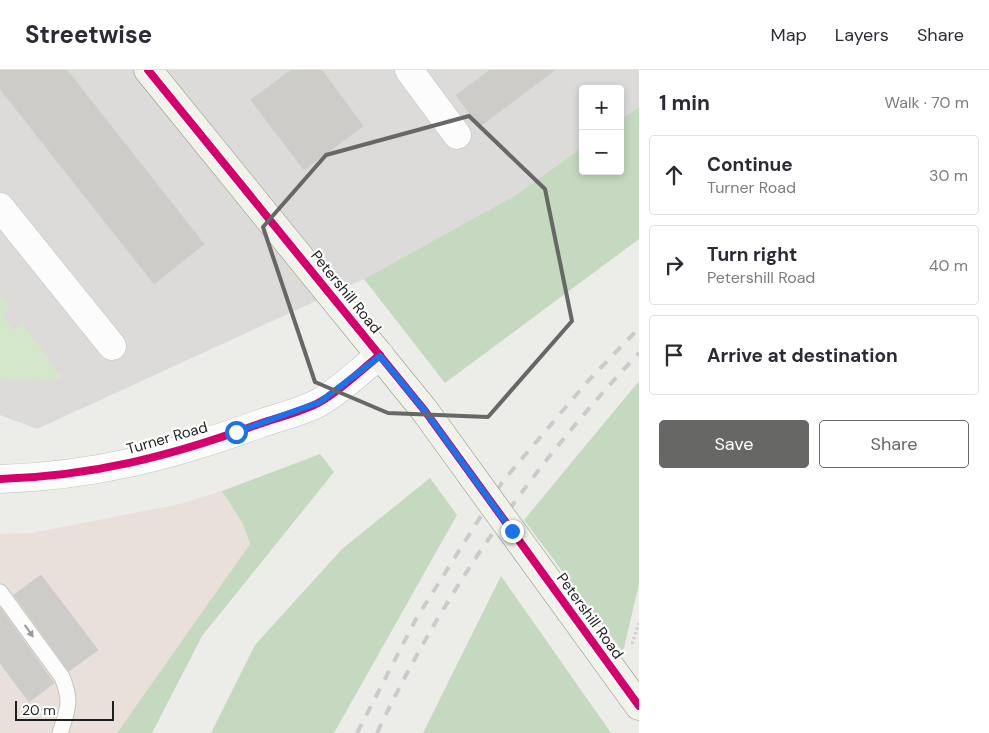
<!DOCTYPE html>
<meta charset="utf-8">
<style>
:root{--surface:#fff;--page:#f7f7f7;--text:#2b2b33;--muted:#7c7c81;--line:#e1e1e2;--accent:#676765}
body{margin:0;font-family:"DM Sans",sans-serif;background:var(--page);color:var(--text)}
.controls{position:absolute;right:15px;top:15px;display:grid;overflow:hidden;border-radius:5px;box-shadow:0 2px 8px #0003}
.controls button{width:45px;height:45px;display:grid;place-items:center;padding:0;border:0;border-bottom:1px solid var(--line);background:var(--surface);color:var(--text);font:25px sans-serif}
.scale{position:absolute;left:15px;bottom:12px;width:99px;box-sizing:border-box;padding-left:5px;border:2px solid #1f1f1f;border-top:0;font-size:14px;line-height:18px;white-space:nowrap;color:#1f1f1f;-webkit-text-stroke:4px #fff;paint-order:stroke}
.stop{position:absolute;width:15px;height:15px;margin:-11px;border:4px solid #1a73e8;border-radius:50%;background:#fff}
.stop.end{background:#1a73e8;border-color:#fff;box-shadow:0 1px 5px #0008}
.list{margin:0;padding:0;list-style:none}
h2{display:flex;justify-content:space-between;align-items:center;height:65px;margin:0;padding:0 20px;font-size:21px}
h2 small{font-size:16px;font-weight:400;color:var(--muted)}
.list li{display:grid;grid-template-columns:32px 1fr auto;gap:15px;align-items:center;box-sizing:border-box;height:80px;margin:0 10px 10px;padding:0 10px;border:1px solid var(--line);border-radius:5px}
.list b{display:block;font-size:19px;white-space:nowrap}
.list p{margin:0;font-size:16px;white-space:nowrap;color:var(--muted)}
.list em{font-size:16px;font-style:normal;color:var(--muted)}
.actions{display:flex;gap:10px;padding:15px 20px}
.actions a{flex:1;padding:11px 0;border:1px solid var(--accent);border-radius:5px;text-align:center;font-size:18px;color:var(--accent)}
.actions .main{background:var(--accent);color:#fff}
.icon{flex:none;width:28px;height:28px;fill:none;stroke:currentColor;stroke-width:2;stroke-linecap:round;stroke-linejoin:round}
.map{position:relative;flex:none;width:639px;height:663px;overflow:hidden}
header{display:flex;align-items:center;gap:30px;box-sizing:border-box;height:70px;padding:0 25px;background:var(--surface);border-bottom:1px solid var(--line)}
header strong{font-size:24px}
nav{display:flex;gap:28px;margin-inline-start:auto;font-size:18px}
main{display:flex}
aside{flex:1;background:var(--surface)}
.map>svg:first-child{display:block}
.residential{fill:#dcdbd9}
.commercial{fill:#e9dfdb}
.grass{fill:#d4e7ca}
.forest{fill:#c4d9c0}
.building{fill:#cdccc9;stroke:#cfcec9}
.lines{fill:none;stroke-linecap:round;stroke-linejoin:round}
.lane-casing{stroke:#c2c2c0;stroke-width:17}
.street-casing{stroke:#c2c2c0;stroke-width:29}
.secondary-casing{stroke:#909582;stroke-width:29}
.path{stroke:#d5ccc8;stroke-width:3;stroke-dasharray:2.5 2.5;stroke-linecap:butt}
.lane{stroke:#fcfcfc;stroke-width:15}
.street{stroke:#fcfcfc;stroke-width:28}
.secondary{stroke:#f1f3eb;stroke-width:28}
.rail{stroke:#cbcbca;stroke-width:4;stroke-dasharray:10 10;stroke-linecap:butt}
.secondary-bridge-casing{stroke:#909582;stroke-width:29;stroke-linecap:butt}
.secondary-bridge{stroke:#f1f3eb;stroke-width:28}
.cycleway-casing{stroke:#fff;stroke-width:11}
.cycleway{stroke:#d6006c;stroke-width:8}
.oneway{fill:#999}
.route{stroke:#1a73e8;stroke-width:6}
.marked{fill:none;stroke:#676765;stroke-width:4;stroke-linejoin:round}
.labels{text-anchor:middle;dominant-baseline:central;stroke-width:4.5;stroke-linejoin:round;paint-order:stroke}
.street-label{font-size:15px;fill:#1f1f1f;stroke:#fff}
</style>
<header>
<strong>Streetwise</strong>
<nav><a>Map</a><a>Layers</a><a>Share</a></nav>
</header>
<main>
<div class="map">
<svg width="639" height="663" viewBox="0 0 639 663">
<rect width="100%" height="100%" fill="#ecece8"/>
<path class="residential" d="M 0,0 L 639,0 L 639,37 L 620,50 L 620,19 L 583,19 L 583,77 L 516,125 L 364,209 L 37,359 L 0,345 Z"/>
<path class="commercial" d="M 222,421 L 243,454 L 250,474 L 117,663 L 0,663 L 0,464 L 32,463 L 180,434 Z"/>
<path class="grass" d="M 0,226 L 10,239 L 2,245 L 13,260 L 22,253 L 62,308 L 36,311 L 0,309 Z"/>
<g class="forest">
<path d="M 639,37 L 639,169 L 445,313 L 364,209 L 516,125 L 583,77 L 583,101 L 620,101 L 620,50 Z"/>
<path d="M 639,311 L 639,514 L 623,582 L 524,450 Z"/>
<path d="M 320,384 L 334,402 L 202,566 L 152,663 L 117,663 L 250,474 L 243,454 L 222,421 Z"/>
<path d="M 430,408 L 457,445 L 334,663 L 211,663 L 255,575 L 342,479 Z"/>
<path d="M 501,506 L 611,663 L 423,663 Z"/>
</g>
<g class="building">
<path d="M 0,0 L 67,0 L 204,174 L 154,214 L 0,19 Z"/>
<path d="M 291,0 L 322,0 L 363,56 L 304,100 L 251,30 Z"/>
<path d="M 490,0 L 555,0 L 479,57 L 456,25 Z"/>
<path d="M 41,505 L 98,580 L 69,601 L 14,525 Z"/>
<path d="M 0,538 L 54,613 L 29,632 L 0,593 Z"/>
</g>
<g class="lines">
<g class="lane-casing">
<path id="lane" d="M 0,522 L 62,607 C 72,631 68,639 60,663"/>
</g>
<g class="street-casing">
<g id="street">
<path d="M 409,0 L 457,65"/>
<path d="M 0,137 L 112,276"/>
<path d="M 0,409 C 93,406 172,386 259,354 C 279,347 302,342 320,332 C 341,320 361,300 380,285"/>
</g>
</g>
<g class="secondary-casing">
<g id="secondary">
<path d="M 148,0 L 425,341"/>
<path d="M 512,461 L 639,636"/>
</g>
</g>
<path class="path" d="M 632,574 L 639,553"/>
<use href="#lane" class="lane"/>
<use href="#street" class="street"/>
<use href="#secondary" class="secondary"/>
<g class="rail">
<path d="M 357,663 L 416,549 L 503,411 L 588,311 L 639,258"/>
<path d="M 377,663 C 443,523 533,395 639,283"/>
</g>
<g class="secondary-bridge-casing">
<path id="secondary-bridge" d="M 425,341 L 512,461"/>
</g>
<use href="#secondary-bridge" class="secondary-bridge"/>
<g class="cycleway-casing">
<g id="cycleway">
<path d="M 148,0 L 425,341 L 639,636"/>
<path d="M 0,409 C 93,406 172,386 259,354 C 279,347 302,342 320,332 C 341,320 361,300 380,285"/>
</g>
</g>
<use href="#cycleway" class="cycleway"/>
</g>
<defs><path id="oneway-solid" d="M-6-.8H1V-3.2L6.5 0L1 3.2V.8H-6Z" transform="scale(1.25)"/></defs>
<use class="oneway" href="#oneway-solid" transform="translate(29 561) rotate(55)"/>
<g class="lines">
<path class="route" d="M 236,362 L 320,332 L 380,286 L 425,341 L 512,461"/>
</g>
<path class="marked" d="M 469,46 L 545,119 L 572,251 L 488,347 L 388,343 L 315,312 L 263,157 L 326,85 Z"/>
<g class="labels">
<g class="street-label">
<text transform="translate(346 222) rotate(51)">Petershill Road</text>
<text transform="translate(167 368) rotate(-16)">Turner Road</text>
<text transform="translate(590 546) rotate(54)">Petershill Road</text>
</g>
</g>
</svg>
<div class="controls">
<button>+</button>
<button>−</button>
</div>
<div class="scale">20 m</div>
<div class="stop" style="left:236px;top:362px"></div>
<div class="stop end" style="left:512px;top:461px"></div>
</div>
<aside>
<h2>1 min<small>Walk · 70 m</small></h2>
<ul class="list">
<li><svg class="icon" aria-label="ahead" viewBox="0 0 24 24"><path d="M12 20V5M6 11l6-6 6 6"/></svg><div><b>Continue</b><p>Turner Road</p></div><em>30 m</em></li>
<li><svg class="icon" aria-label="right" viewBox="0 0 24 24"><path d="M7 20v-9h11M14 6l5 5-5 5"/></svg><div><b>Turn right</b><p>Petershill Road</p></div><em>40 m</em></li>
<li><svg class="icon" aria-label="arrive" viewBox="0 0 24 24"><path d="M6 21V4h12l-3 4 3 4H6"/></svg><div><b>Arrive at destination</b></div></li>
</ul>
<div class="actions"><a class="main">Save</a><a>Share</a></div>
</aside>
</main>
